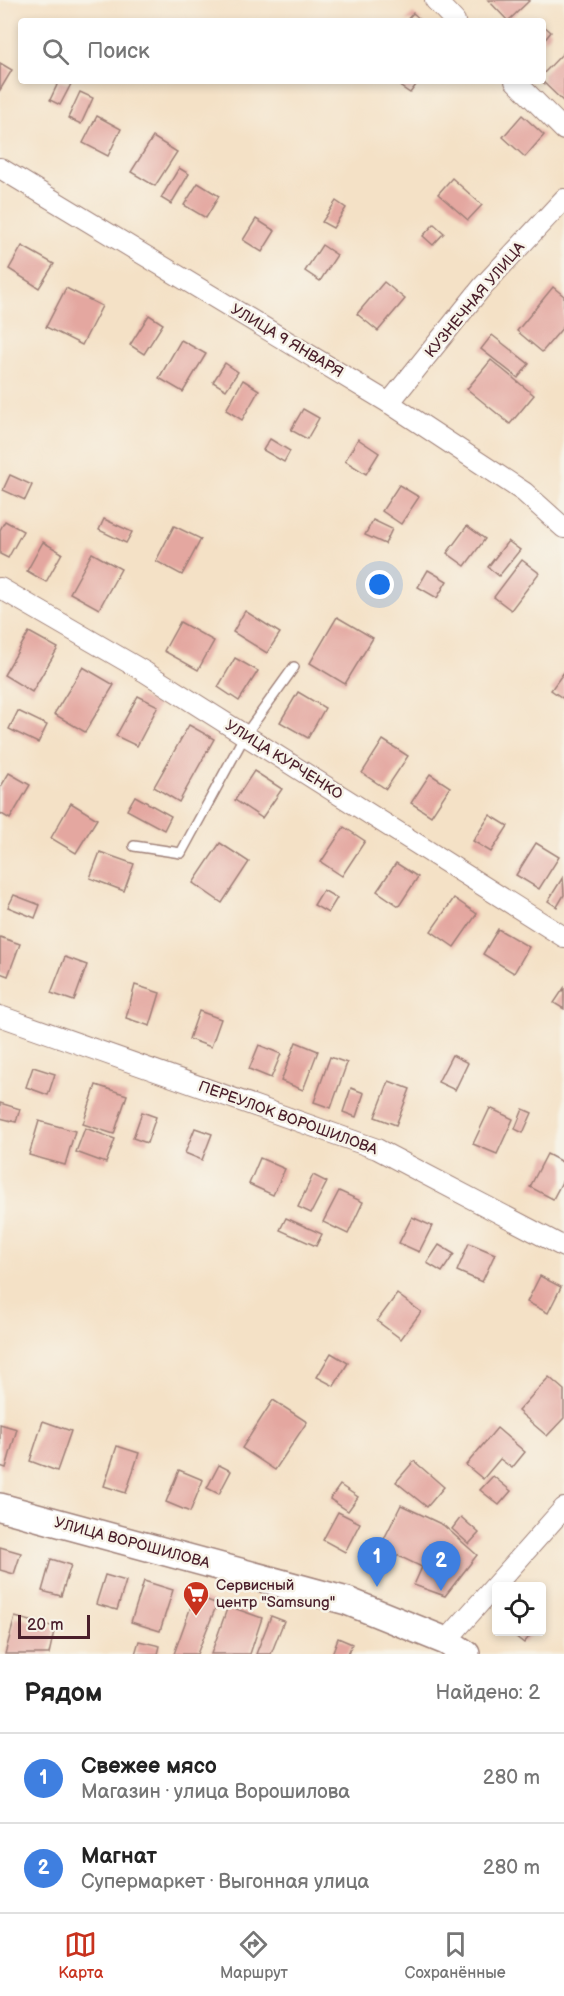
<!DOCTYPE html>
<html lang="ru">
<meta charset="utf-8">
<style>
:root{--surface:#fff;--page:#f6f6f6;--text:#222;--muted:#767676;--line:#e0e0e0;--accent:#c8321e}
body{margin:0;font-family:"Balsamiq Sans",sans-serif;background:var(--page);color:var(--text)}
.controls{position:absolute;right:18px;bottom:18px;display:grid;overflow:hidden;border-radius:6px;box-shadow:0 3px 9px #0003}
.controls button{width:54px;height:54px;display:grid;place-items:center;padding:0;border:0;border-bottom:2px solid var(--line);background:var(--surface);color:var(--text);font:30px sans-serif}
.scale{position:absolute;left:18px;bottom:15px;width:72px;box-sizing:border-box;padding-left:6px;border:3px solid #4a1f2b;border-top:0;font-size:16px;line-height:21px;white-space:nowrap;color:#4a1f2b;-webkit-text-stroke:4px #f7f3e8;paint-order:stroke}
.you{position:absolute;left:380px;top:585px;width:21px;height:21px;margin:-15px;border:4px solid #fff;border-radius:50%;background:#1a73e8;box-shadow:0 0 0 9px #1a73e833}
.badge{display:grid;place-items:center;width:39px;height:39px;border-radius:50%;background:var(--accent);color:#fff;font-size:20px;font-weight:700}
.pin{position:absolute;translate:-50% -50px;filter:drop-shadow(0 2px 3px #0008)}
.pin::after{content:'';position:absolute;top:32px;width:21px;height:18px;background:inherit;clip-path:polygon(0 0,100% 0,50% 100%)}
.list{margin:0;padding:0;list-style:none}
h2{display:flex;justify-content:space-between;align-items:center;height:78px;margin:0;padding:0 24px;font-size:26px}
h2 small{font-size:20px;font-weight:400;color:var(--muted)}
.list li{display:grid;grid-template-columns:39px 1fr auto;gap:18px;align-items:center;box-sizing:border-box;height:90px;padding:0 24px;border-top:2px solid var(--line)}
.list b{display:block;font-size:22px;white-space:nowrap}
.list p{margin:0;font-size:20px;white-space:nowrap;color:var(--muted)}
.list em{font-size:20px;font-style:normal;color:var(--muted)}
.icon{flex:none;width:33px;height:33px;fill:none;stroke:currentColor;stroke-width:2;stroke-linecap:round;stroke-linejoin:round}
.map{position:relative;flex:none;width:564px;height:1654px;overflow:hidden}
.search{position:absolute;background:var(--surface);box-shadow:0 3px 9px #0003;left:18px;right:18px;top:18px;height:66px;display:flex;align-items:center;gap:15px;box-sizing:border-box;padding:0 21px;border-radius:6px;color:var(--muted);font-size:22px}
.sheet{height:258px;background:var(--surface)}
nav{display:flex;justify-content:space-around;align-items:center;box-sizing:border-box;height:84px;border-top:2px solid var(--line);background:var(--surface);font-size:16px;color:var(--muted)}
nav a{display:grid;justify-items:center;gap:3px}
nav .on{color:var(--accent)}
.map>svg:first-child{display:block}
.building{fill:#e4a7a0}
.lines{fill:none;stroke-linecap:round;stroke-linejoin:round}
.lane-casing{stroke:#9f8078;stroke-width:12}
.street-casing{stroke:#9f8078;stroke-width:22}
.secondary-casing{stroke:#9f8078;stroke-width:30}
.lane{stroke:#fff;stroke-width:9}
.street{stroke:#fff;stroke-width:20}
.secondary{stroke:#fff;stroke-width:27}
.labels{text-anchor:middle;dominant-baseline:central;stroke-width:5;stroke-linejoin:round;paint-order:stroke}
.street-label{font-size:15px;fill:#4a1f2b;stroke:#f7f3e8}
.poi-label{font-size:15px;fill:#4a1f2b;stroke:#f7f3e8;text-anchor:start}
</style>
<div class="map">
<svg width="564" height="1654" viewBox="0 0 564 1654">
<rect width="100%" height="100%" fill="#f7f3e8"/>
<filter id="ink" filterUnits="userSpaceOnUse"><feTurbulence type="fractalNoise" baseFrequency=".0167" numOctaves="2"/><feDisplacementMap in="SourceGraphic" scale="12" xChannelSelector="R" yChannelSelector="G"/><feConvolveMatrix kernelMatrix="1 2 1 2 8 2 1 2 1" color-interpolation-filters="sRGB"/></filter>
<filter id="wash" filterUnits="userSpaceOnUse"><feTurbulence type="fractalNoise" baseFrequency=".008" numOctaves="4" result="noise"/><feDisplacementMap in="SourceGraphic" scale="24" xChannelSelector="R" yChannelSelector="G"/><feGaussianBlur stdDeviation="1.35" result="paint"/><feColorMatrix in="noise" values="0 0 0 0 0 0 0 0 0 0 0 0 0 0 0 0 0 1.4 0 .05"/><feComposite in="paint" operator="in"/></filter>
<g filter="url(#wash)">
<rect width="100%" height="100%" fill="#f4e1c6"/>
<g id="blocks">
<g class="building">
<path d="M 488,0 L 530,0 L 508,21 Z"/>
<path d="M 413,13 L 422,21 L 406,21 Z"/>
<path d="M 543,25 L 551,32 L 543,42 Z"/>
<path d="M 564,52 L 564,102 L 543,82 L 543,74 Z"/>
<path d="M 0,63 L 12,70 L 0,90 Z"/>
<path d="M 59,81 L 71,84 L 60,105 L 50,100 Z"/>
<path d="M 405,81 L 419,81 L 410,93 L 401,87 Z"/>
<path d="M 80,92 L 93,98 L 81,124 L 68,118 Z"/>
<path d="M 522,115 L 544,135 L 525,157 L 503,137 Z"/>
<path d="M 97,116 L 121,129 L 108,156 L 83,143 Z"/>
<path d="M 153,137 L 177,152 L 155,186 L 131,172 Z"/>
<path d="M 179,168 L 189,174 L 171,204 L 161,198 Z"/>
<path d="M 452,178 L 482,205 L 468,220 L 438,194 Z"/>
<path d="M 198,183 L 219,196 L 206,218 L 184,205 Z"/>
<path d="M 336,201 L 346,208 L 333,228 L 322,222 Z"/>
<path d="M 256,219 L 275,231 L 262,252 L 243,240 Z"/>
<path d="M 434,224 L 444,233 L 433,245 L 423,236 Z"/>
<path d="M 322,245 L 337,255 L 320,281 L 305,271 Z"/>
<path d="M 22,246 L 54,264 L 39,288 L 9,269 Z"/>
<path d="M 384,282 L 405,299 L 378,331 L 357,314 Z"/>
<path d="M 553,287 L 564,296 L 564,326 L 542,352 L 517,331 Z"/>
<path d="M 66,288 L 102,306 L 82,345 L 46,327 Z"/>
<path d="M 149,315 L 163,324 L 144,354 L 130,345 Z"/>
<path d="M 492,335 L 529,364 L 518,378 L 481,349 Z"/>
<path d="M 181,340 L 206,354 L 183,392 L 159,378 Z"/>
<path d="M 491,360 L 534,395 L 510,424 L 467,389 Z"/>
<path d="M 225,363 L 238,372 L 226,390 L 213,382 Z"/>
<path d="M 243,380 L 259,390 L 242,420 L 226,410 Z"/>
<path d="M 303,409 L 319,418 L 307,439 L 291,430 Z"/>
<path d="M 270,439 L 290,451 L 284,462 L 263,450 Z"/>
<path d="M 358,439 L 379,453 L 366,474 L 345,461 Z"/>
<path d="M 10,475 L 32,485 L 25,500 L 3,490 Z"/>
<path d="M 399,485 L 419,497 L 401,524 L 382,511 Z"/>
<path d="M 104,519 L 132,532 L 126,543 L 99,530 Z"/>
<path d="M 373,520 L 392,529 L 385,544 L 365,535 Z"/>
<path d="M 5,521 L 23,531 L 8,558 L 0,554 L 0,530 Z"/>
<path d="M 174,526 L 201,539 L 182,575 L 156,561 Z"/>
<path d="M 467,526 L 485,539 L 465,566 L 447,553 Z"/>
<path d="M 508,541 L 520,550 L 499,576 L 488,567 Z"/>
<path d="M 43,542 L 62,553 L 46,582 L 27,571 Z"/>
<path d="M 92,553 L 121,569 L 99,609 L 70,593 Z"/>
<path d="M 522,560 L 539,573 L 511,610 L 494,597 Z"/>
<path d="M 428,570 L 447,581 L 437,598 L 418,587 Z"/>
<path d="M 245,611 L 280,633 L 267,653 L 233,632 Z"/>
<path d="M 337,617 L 373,638 L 345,684 L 310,663 Z"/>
<path d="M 180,622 L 214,641 L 198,670 L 164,651 Z"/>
<path d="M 29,632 L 58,648 L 32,692 L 4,675 Z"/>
<path d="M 235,658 L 258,671 L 239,701 L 218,687 Z"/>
<path d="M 83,667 L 114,685 L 85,732 L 54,714 Z"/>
<path d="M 564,672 L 564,699 L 551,690 Z"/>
<path d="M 298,692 L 325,708 L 308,738 L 280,722 Z"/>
<path d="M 138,696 L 158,706 L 137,746 L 116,736 Z"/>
<path d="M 18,711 L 47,725 L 38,743 L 9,729 Z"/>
<path d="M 189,725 L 214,739 L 179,802 L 154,787 Z"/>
<path d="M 383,740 L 408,756 L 386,789 L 362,773 Z"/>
<path d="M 254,771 L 282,789 L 262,818 L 235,800 Z"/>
<path d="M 9,773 L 30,785 L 10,819 L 0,813 L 0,788 Z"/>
<path d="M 430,774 L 450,787 L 431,816 L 411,803 Z"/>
<path d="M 135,796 L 171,816 L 164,830 L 127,810 Z"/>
<path d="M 71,803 L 97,819 L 76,853 L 51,838 Z"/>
<path d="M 490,815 L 508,826 L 491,852 L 473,841 Z"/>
<path d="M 344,827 L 365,841 L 342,876 L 321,862 Z"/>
<path d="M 220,843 L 249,862 L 222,903 L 193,883 Z"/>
<path d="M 536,843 L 559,857 L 539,889 L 516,875 Z"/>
<path d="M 100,852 L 134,864 L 124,891 L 90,878 Z"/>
<path d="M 396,863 L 418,877 L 399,906 L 377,891 Z"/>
<path d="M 563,877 L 564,895 L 557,907 L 548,901 Z"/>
<path d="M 323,890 L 337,898 L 328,913 L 314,905 Z"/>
<path d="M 14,895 L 40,905 L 35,918 L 8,907 Z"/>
<path d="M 454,898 L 477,914 L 454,947 L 431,931 Z"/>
<path d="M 498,929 L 529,947 L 514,973 L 483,954 Z"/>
<path d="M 0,937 L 20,944 L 8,976 L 0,973 Z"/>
<path d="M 65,957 L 87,965 L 74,1001 L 51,993 Z"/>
<path d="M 135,985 L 160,993 L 150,1026 L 126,1018 Z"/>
<path d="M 564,988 L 564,1009 L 554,1003 Z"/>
<path d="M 199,1011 L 221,1019 L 211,1047 L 189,1039 Z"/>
<path d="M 296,1042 L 318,1051 L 303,1090 L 281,1081 Z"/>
<path d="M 259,1045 L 281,1054 L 271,1078 L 249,1069 Z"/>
<path d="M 452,1055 L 468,1063 L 455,1090 L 438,1082 Z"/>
<path d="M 330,1057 L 347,1063 L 331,1108 L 314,1102 Z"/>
<path d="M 33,1067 L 55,1074 L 48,1095 L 26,1087 Z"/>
<path d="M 389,1081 L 410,1089 L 396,1125 L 375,1117 Z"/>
<path d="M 96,1085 L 127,1095 L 114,1134 L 83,1124 Z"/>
<path d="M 351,1088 L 364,1093 L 356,1117 L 343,1112 Z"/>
<path d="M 0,1103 L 20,1109 L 16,1122 L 0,1118 Z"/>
<path d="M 490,1108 L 513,1119 L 497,1154 L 473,1144 Z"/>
<path d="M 523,1109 L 532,1113 L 523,1133 L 515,1129 Z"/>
<path d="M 142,1112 L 156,1117 L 147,1143 L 133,1138 Z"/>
<path d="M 39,1121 L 75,1131 L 65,1165 L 29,1155 Z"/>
<path d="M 85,1128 L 115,1139 L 106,1163 L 76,1152 Z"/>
<path d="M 195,1128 L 212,1134 L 202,1160 L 185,1153 Z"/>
<path d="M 547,1154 L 564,1163 L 564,1178 L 553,1199 L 530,1187 Z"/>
<path d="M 260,1158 L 285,1169 L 273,1195 L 249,1184 Z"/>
<path d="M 313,1175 L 327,1182 L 311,1213 L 298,1207 Z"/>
<path d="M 339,1191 L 363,1202 L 348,1234 L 323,1222 Z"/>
<path d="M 412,1217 L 432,1226 L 419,1252 L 399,1243 Z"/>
<path d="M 286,1218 L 322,1234 L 316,1246 L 280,1230 Z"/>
<path d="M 469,1243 L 495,1254 L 482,1282 L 457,1271 Z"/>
<path d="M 439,1245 L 454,1254 L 442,1272 L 427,1263 Z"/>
<path d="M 540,1276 L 561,1287 L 548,1313 L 527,1302 Z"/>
<path d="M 397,1294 L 421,1312 L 401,1339 L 377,1321 Z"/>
<path d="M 331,1353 L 348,1363 L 334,1386 L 317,1377 Z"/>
<path d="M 549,1377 L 564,1390 L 564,1418 L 547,1436 L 518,1411 Z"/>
<path d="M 273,1400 L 307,1422 L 275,1470 L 242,1448 Z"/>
<path d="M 43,1421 L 71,1431 L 57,1471 L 30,1461 Z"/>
<path d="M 0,1424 L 17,1429 L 6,1468 L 0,1466 Z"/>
<path d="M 497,1428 L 525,1452 L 512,1468 L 500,1459 L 483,1479 L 466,1465 Z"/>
<path d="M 117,1446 L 139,1453 L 126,1493 L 104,1486 Z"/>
<path d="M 414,1461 L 444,1487 L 427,1507 L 396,1482 Z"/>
<path d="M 219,1465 L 231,1471 L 219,1494 L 207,1488 Z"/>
<path d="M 179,1470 L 203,1480 L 190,1512 L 166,1502 Z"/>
<path d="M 493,1476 L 511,1491 L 499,1505 L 480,1490 Z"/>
<path d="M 340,1485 L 358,1497 L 348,1511 L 330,1499 Z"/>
<path d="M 401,1505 L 443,1525 L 477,1555 L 445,1596 L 414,1585 L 422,1567 L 380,1547 Z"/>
<path d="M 338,1512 L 360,1523 L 345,1552 L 323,1540 Z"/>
<path d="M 461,1517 L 479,1533 L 469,1544 L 452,1529 Z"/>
<path d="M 0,1547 L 21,1553 L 14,1574 L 0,1570 Z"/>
<path d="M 51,1559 L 71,1565 L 61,1596 L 42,1591 Z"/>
<path d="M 105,1575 L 126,1581 L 117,1610 L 96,1604 Z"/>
<path d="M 144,1581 L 173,1590 L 160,1631 L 131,1622 Z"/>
<path d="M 195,1595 L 217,1604 L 197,1654 L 174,1654 Z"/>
<path d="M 228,1606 L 262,1618 L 250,1654 L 211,1654 Z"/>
<path d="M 271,1616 L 284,1621 L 271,1654 L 256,1654 Z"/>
<path d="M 15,1617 L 55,1627 L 49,1654 L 5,1654 Z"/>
<path d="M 512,1632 L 533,1632 L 524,1643 L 511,1633 Z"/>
<path d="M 338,1638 L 352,1644 L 348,1654 L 332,1654 Z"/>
<path d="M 139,1641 L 160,1646 L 158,1654 L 135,1654 Z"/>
</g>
</g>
</g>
<g filter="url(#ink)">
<use href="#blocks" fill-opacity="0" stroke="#9f8078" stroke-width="1.5"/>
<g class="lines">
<g class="lane-casing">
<path id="lane" d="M 134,846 L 181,853 L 245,735 L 294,667"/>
</g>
<g class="street-casing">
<g id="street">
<path d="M 435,0 L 455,21"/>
<path d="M 515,81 L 564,130"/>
<path d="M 0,168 L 389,403 L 524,492 L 564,528"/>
<path d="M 389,403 L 483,286 L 564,199"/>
<path d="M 0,588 L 145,672 L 564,937"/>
<path d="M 0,1016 L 377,1149 L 564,1247"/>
<path d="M 446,1641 L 564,1508"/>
</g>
</g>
<g class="secondary-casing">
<path id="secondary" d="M 0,1507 L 347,1601 L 446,1641 L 466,1654"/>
</g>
<use href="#lane" class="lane"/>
<use href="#street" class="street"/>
<use href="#secondary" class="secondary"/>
</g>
</g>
<defs>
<g id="supermarket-pin" transform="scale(1.35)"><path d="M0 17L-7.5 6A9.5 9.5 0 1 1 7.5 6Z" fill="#c8321e" stroke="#f7f3e8"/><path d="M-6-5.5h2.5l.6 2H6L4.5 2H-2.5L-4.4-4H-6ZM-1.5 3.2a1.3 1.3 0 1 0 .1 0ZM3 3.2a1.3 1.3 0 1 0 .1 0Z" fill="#fff"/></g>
</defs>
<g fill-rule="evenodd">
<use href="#supermarket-pin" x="196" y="1594"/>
</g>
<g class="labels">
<g class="street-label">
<text transform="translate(475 300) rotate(-50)">КУЗНЕЧНАЯ УЛИЦА</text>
<text transform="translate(287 341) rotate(31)">УЛИЦА 9 ЯНВАРЯ</text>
<text transform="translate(284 760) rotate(32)">УЛИЦА КУРЧЕНКО</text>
<text transform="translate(288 1118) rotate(20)">ПЕРЕУЛОК ВОРОШИЛОВА</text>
<text transform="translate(132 1543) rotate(15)">УЛИЦА ВОРОШИЛОВА</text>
</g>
<g class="poi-label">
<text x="216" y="1585">Сервисный<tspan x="216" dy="17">центр "Samsung"</tspan></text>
</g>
</g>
</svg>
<div class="controls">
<button><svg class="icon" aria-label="locate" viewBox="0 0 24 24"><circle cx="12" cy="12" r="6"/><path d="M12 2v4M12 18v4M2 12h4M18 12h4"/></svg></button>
</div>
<div class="scale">20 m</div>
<div class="you"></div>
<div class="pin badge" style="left:377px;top:1587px;background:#3f7fe0">1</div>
<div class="pin badge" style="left:441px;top:1591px;background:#3f7fe0">2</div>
<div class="search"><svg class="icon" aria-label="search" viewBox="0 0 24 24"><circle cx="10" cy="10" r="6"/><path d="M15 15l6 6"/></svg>Поиск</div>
</div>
<section class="sheet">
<h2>Рядом<small>Найдено: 2</small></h2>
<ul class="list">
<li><span class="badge" style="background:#3f7fe0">1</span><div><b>Свежее мясо</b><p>Магазин · улица Ворошилова</p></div><em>280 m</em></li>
<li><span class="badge" style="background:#3f7fe0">2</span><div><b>Магнат</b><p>Супермаркет · Выгонная улица</p></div><em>280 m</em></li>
</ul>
</section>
<nav>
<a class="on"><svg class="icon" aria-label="map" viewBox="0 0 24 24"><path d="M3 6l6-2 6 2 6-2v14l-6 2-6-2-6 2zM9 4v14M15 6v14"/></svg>Карта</a>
<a><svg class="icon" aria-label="directions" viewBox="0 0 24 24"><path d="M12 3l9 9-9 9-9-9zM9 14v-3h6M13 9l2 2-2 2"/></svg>Маршрут</a>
<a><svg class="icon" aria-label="saved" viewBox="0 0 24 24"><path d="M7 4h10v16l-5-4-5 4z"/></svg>Сохранённые</a>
</nav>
